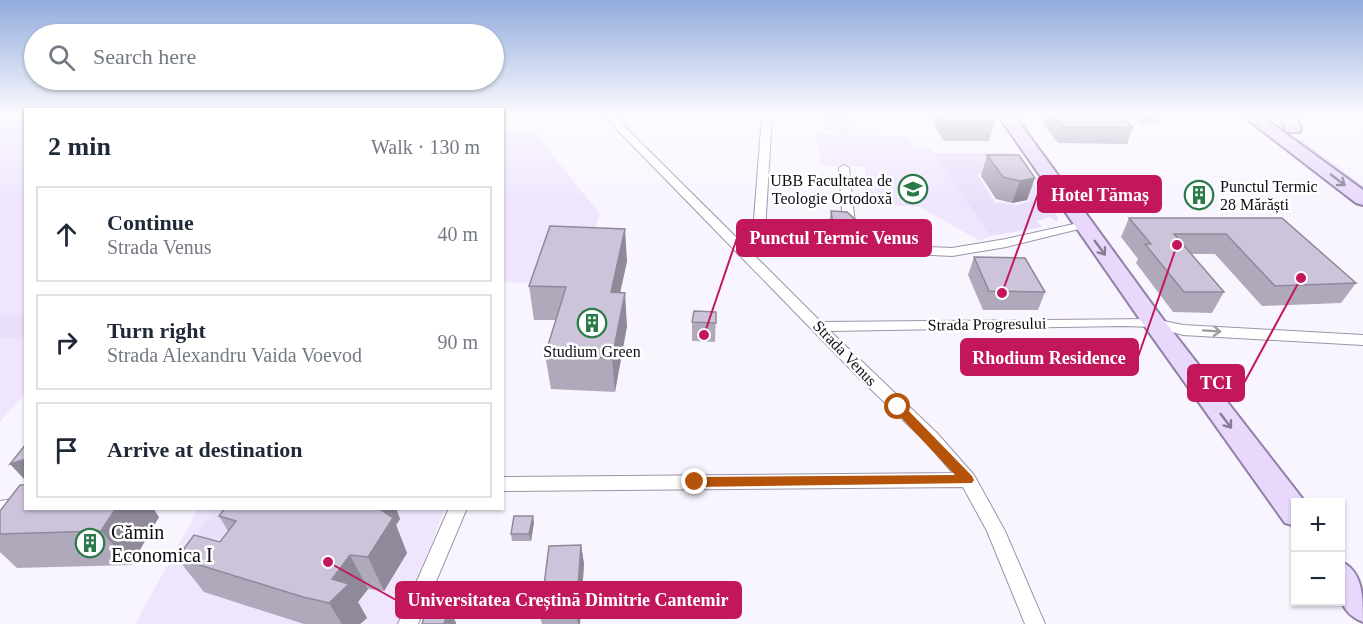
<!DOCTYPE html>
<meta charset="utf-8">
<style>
:root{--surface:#fff;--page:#f6f6f7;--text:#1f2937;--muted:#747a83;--line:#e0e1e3}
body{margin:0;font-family:"Times New Roman",serif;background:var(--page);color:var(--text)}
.controls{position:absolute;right:18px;bottom:18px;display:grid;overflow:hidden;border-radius:0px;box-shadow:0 2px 4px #0004}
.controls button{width:54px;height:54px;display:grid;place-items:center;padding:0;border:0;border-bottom:2px solid var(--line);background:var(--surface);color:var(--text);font:30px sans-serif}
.stop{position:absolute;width:18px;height:18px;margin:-14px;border:4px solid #b45309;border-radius:50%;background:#fff}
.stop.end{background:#b45309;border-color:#fff;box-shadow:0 2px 6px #0008}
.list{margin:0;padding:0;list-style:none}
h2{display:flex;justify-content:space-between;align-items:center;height:78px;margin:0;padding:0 24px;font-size:26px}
h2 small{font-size:20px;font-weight:400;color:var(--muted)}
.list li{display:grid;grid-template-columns:39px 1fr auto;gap:18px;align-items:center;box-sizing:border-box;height:96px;margin:0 12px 12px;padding:0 12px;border:2px solid var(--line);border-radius:0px}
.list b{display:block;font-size:22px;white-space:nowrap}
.list p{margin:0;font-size:20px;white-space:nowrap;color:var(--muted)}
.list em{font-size:20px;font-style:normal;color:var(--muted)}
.icon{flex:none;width:33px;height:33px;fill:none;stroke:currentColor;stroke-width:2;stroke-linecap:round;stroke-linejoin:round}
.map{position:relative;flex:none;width:1363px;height:624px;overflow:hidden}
.search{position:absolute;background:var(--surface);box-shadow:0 2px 4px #0004;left:24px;top:24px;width:480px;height:66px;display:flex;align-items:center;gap:15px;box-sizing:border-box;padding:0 21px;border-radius:33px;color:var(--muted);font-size:22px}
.panel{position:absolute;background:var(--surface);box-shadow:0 2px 4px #0004;left:24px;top:108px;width:480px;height:402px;border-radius:0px}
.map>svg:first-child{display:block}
.built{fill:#efe6fe}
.green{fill:#e9dffa;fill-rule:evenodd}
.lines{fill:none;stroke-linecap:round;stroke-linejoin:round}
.minor-casing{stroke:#9c94a9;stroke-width:2}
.primary-casing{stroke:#9181a9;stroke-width:4}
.minor{fill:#fff;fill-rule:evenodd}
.primary{fill:#e8d9fc;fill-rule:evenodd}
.wall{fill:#b0a9bc}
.shaded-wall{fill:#908999}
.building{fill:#cdc4db;stroke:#908999;stroke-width:1.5}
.oneway{stroke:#867c93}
.oneway2{stroke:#9f9da1}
.route{fill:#b45309}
.labels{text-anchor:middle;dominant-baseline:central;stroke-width:5;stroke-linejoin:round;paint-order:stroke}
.poi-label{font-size:16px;fill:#0e0b13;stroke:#fff;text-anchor:end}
.street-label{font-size:16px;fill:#0e0b13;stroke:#fff}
.near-poi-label{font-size:20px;fill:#0e0b13;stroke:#fff;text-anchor:start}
.leader{fill:none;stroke:#c2185b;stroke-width:2}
.callout-dot{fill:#c2185b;stroke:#fff;stroke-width:2}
.callout{fill:#c2185b;stroke:#c2185b;stroke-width:2}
.callout-label{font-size:18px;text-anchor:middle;font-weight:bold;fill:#fff}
</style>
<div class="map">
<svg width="1363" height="624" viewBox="0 0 1363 624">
<rect width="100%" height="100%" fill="#f9f5ff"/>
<g class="built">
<path d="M 16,115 L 25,115 L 25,393 L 0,422 L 0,123 Z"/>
<path d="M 502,130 L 534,132 L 600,214 L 590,243 L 536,284 L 503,282 Z"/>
<path d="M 816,133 L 908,137 L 911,147 L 930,148 L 990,236 L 980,241 L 920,207 L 869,204 L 865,167 L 821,165 Z"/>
<path d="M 198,509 L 445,509 L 399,624 L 135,624 Z"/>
</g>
<g class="green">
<path d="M 823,115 L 852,115 L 854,133 L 824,131 Z"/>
<path d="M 1293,140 L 1302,140 L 1363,186 L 1363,193 Z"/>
<path d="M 933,153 L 1012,153 L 1058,218 L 1057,222 L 1050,217 L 1036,221 L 1043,227 L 990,236 ZM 1010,173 L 1030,201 L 1017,205 L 995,202 L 977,174 Z"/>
<path d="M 1,315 L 25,315 L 25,332 L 20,338 L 0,338 Z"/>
<path d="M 213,509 L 250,509 L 228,541 L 197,536 Z"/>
</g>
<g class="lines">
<g class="minor-casing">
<g id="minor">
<path d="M 603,115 L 613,115 L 747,248 L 753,232 L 762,115 L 772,115 L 765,232 L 761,247 L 754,255 L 821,322 L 1154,319 L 1183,325 L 1363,335 L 1363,345 L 1183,335 L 1154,327 L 1123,326 L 830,331 L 937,433 L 974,475 L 1005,531 L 1045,624 L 1025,624 L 987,531 L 963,487 L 502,491 L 502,477 L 953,473 L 926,442 L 858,377 Z"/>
<path d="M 844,165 L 849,168 L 855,224 L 878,245 L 952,248 L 1006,239 L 1083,222 L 1089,225 L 1087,227 L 1006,247 L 952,256 L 875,252 L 871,251 L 843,225 L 839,168 Z"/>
<path d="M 26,497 L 26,508 L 32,509 L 0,515 L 0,501 Z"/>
<path d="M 449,508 L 467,508 L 418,624 L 398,624 Z"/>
</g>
</g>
<g class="primary-casing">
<g id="primary">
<path d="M 998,115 L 1014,115 L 1162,318 L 1305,502 L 1296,502 L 1296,526 L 1285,523 L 1146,328 Z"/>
<path d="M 1242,115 L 1260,115 L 1363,190 L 1363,205 L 1356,203 Z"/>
<path d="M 1279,115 L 1295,115 L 1301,129 L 1299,132 L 1287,132 Z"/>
<path d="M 1340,561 C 1363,571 1363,596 1363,622 C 1334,610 1340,587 1340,561 Z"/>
</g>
</g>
<use href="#minor" class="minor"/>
<use href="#primary" class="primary"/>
</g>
<g class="wall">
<path d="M 928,115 L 989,115 L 995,122 L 989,141 L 944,141 Z"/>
<path d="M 1046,115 L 1121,115 L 1133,128 L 1127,144 L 1058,143 L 1043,124 Z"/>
<path d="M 1127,115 L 1161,115 L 1158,123 L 1141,123 L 1137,119 L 1131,119 Z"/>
<path d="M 987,155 L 1019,155 L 1027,200 L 1012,203 L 996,199 L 981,176 Z"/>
<path d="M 831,211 L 860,232 L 856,250 L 831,249 L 828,229 Z"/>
<path d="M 1129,218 L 1282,218 L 1356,283 L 1341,303 L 1262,306 L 1215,254 L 1191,254 L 1224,292 L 1212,313 L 1173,312 L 1136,263 L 1138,259 L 1121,237 Z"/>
<path d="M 974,257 L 1045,292 L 1038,310 L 983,310 L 968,275 Z"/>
<path d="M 627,261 L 620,292 L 627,326 L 615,392 L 551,389 L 545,355 L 556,320 L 534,320 L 529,286 Z"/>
<path d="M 716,312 L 715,342 L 692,341 L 692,322 Z"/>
<path d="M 225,508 L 396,508 L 400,519 L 396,525 L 407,553 L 384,591 L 368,589 L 358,602 L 367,618 L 360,624 L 304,624 L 204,592 L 177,558 L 220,542 L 228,531 L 219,516 Z"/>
<path d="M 0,511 L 159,517 L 131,565 L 17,568 L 0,552 Z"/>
<path d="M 534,522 L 531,541 L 512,541 L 511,534 Z"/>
<path d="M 581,545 L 584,564 L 580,624 L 542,624 L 540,617 Z"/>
</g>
<g class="shaded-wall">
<path d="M 1035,178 L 1027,200 L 1012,203 L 1020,181 Z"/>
<path d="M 625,229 L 627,261 L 613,326 L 611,292 Z"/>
<path d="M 625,293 L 627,326 L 615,392 L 612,358 Z"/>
<path d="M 26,459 L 26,481 L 10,464 Z"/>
<path d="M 116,508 L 153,508 L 159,517 L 131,565 L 101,531 Z"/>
<path d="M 375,508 L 396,508 L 400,519 L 396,525 L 407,553 L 384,591 L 368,557 Z"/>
<path d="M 533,516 L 534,522 L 531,541 L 529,534 Z"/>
<path d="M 581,545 L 584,564 L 580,624 L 578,624 L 576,615 Z"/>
<path d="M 350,555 L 368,589 L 358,602 L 367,618 L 360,624 L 342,624 L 329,603 L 332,579 Z"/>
<path d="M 449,605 L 456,623 L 456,624 L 444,624 Z"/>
</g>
<g class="building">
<path d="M 944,115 L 989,115 L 995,122 L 948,122 Z"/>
<path d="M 1053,115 L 1121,115 L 1133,128 L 1064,127 Z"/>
<path d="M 987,155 L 1019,155 L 1035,178 L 1020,181 L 1003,177 Z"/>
<path d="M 831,211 L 847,212 L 857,221 L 860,232 L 834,231 Z"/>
<path d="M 1129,218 L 1282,218 L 1356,283 L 1275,286 L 1226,234 L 1174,234 L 1224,292 L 1184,292 L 1145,244 L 1151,244 Z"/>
<path d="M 550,226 L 625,229 L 611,292 L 625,293 L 612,358 L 545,355 L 566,287 L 529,286 Z"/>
<path d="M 974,257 L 1025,258 L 1045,292 L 989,291 Z"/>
<path d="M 694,311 L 716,312 L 716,323 L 692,322 Z"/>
<path d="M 26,444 L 26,459 L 10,464 Z"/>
<path d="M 20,485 L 26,485 L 26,508 L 116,508 L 101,531 L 0,534 L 0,511 Z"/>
<path d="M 225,508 L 378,508 L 393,518 L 368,557 L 350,555 L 332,579 L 349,584 L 329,603 L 303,597 L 177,558 L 194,535 L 220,542 L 236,521 L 219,516 Z"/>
<path d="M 514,516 L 533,516 L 529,534 L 511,534 Z"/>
<path d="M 581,545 L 576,615 L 540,617 L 549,546 Z"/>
<path d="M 428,605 L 449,605 L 444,624 L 422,624 Z"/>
</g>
<defs><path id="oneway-shaft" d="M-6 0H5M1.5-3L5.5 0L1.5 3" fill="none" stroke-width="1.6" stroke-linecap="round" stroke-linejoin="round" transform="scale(1.5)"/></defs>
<g class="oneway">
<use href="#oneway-shaft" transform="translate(1338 180) rotate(38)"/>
<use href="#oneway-shaft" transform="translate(1100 248) rotate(54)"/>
<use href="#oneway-shaft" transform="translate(1226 421) rotate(53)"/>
</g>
<use class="oneway2" href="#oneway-shaft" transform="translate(1212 331) rotate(4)"/>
<linearGradient id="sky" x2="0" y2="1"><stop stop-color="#92acdd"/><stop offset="0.57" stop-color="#fcfaff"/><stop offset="1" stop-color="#fcfaff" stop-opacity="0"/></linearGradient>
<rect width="1363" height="202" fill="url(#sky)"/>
<path class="route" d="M 898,403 L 902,404 L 972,476 L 974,480 L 972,483 L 695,487 L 689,482 L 695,477 L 955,475 L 894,410 L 894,404 Z"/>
<defs>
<g id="university-ring" transform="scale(1.5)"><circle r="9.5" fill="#fff" stroke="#2b7a4a" stroke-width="1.5"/><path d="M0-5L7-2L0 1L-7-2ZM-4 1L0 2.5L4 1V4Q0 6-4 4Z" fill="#2b7a4a"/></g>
<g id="building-ring" transform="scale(1.5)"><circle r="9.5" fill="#fff" stroke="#2b7a4a" stroke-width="1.5"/><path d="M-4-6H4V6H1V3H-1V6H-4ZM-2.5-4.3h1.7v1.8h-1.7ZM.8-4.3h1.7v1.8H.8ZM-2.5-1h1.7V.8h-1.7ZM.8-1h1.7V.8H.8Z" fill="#2b7a4a"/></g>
</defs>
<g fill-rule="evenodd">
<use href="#university-ring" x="913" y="189"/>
<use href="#building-ring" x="1199" y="195"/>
<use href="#building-ring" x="592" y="323"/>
<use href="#building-ring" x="90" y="543"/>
</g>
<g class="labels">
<g class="poi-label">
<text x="892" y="180">UBB Facultatea de<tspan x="892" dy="18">Teologie Ortodoxă</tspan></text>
<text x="1220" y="186" text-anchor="start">Punctul Termic<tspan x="1220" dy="18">28 Mărăști</tspan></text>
<text x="592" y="351" text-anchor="middle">Studium Green</text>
</g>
<g class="street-label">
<text transform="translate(987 324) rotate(-1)">Strada Progresului</text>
<text transform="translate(845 353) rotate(46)">Strada Venus</text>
</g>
<g class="near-poi-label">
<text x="111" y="532">Cămin<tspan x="111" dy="23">Economica I</tspan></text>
</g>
</g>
<path class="leader" d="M1002 293L1038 194M704 335L737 238M1177 245L1138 357M1301 278L1244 383M328 562L396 600"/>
<g class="callout-dot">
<circle cx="1002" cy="293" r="6"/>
<circle cx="704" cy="335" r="6"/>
<circle cx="1177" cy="245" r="6"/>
<circle cx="1301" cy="278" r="6"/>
<circle cx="328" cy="562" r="6"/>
</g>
<g class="callout">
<rect x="1038" y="176" width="123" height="36" rx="6"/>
<rect x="737" y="220" width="194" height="36" rx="6"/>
<rect x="961" y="339" width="177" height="36" rx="6"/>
<rect x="1188" y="365" width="56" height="36" rx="6"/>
<rect x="396" y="582" width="345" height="36" rx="6"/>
</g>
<g class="callout-label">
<text x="1100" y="201">Hotel Tămaș</text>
<text x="834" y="244">Punctul Termic Venus</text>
<text x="1049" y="364">Rhodium Residence</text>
<text x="1216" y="389">TCI</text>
<text x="568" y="606">Universitatea Creștină Dimitrie Cantemir</text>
</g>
</svg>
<div class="controls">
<button>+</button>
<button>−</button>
</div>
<div class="stop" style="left:898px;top:407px"></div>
<div class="stop end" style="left:695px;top:482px"></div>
<div class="search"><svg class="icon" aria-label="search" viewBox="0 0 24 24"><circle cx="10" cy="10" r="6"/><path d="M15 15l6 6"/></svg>Search here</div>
<section class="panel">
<h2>2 min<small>Walk · 130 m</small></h2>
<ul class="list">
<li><svg class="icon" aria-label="ahead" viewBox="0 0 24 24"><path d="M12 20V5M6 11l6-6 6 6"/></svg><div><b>Continue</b><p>Strada Venus</p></div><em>40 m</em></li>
<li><svg class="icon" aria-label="right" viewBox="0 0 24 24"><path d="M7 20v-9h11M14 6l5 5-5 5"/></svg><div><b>Turn right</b><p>Strada Alexandru Vaida Voevod</p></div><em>90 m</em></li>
<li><svg class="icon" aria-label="arrive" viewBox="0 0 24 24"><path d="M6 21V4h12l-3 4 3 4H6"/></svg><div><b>Arrive at destination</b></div></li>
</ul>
</section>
</div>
